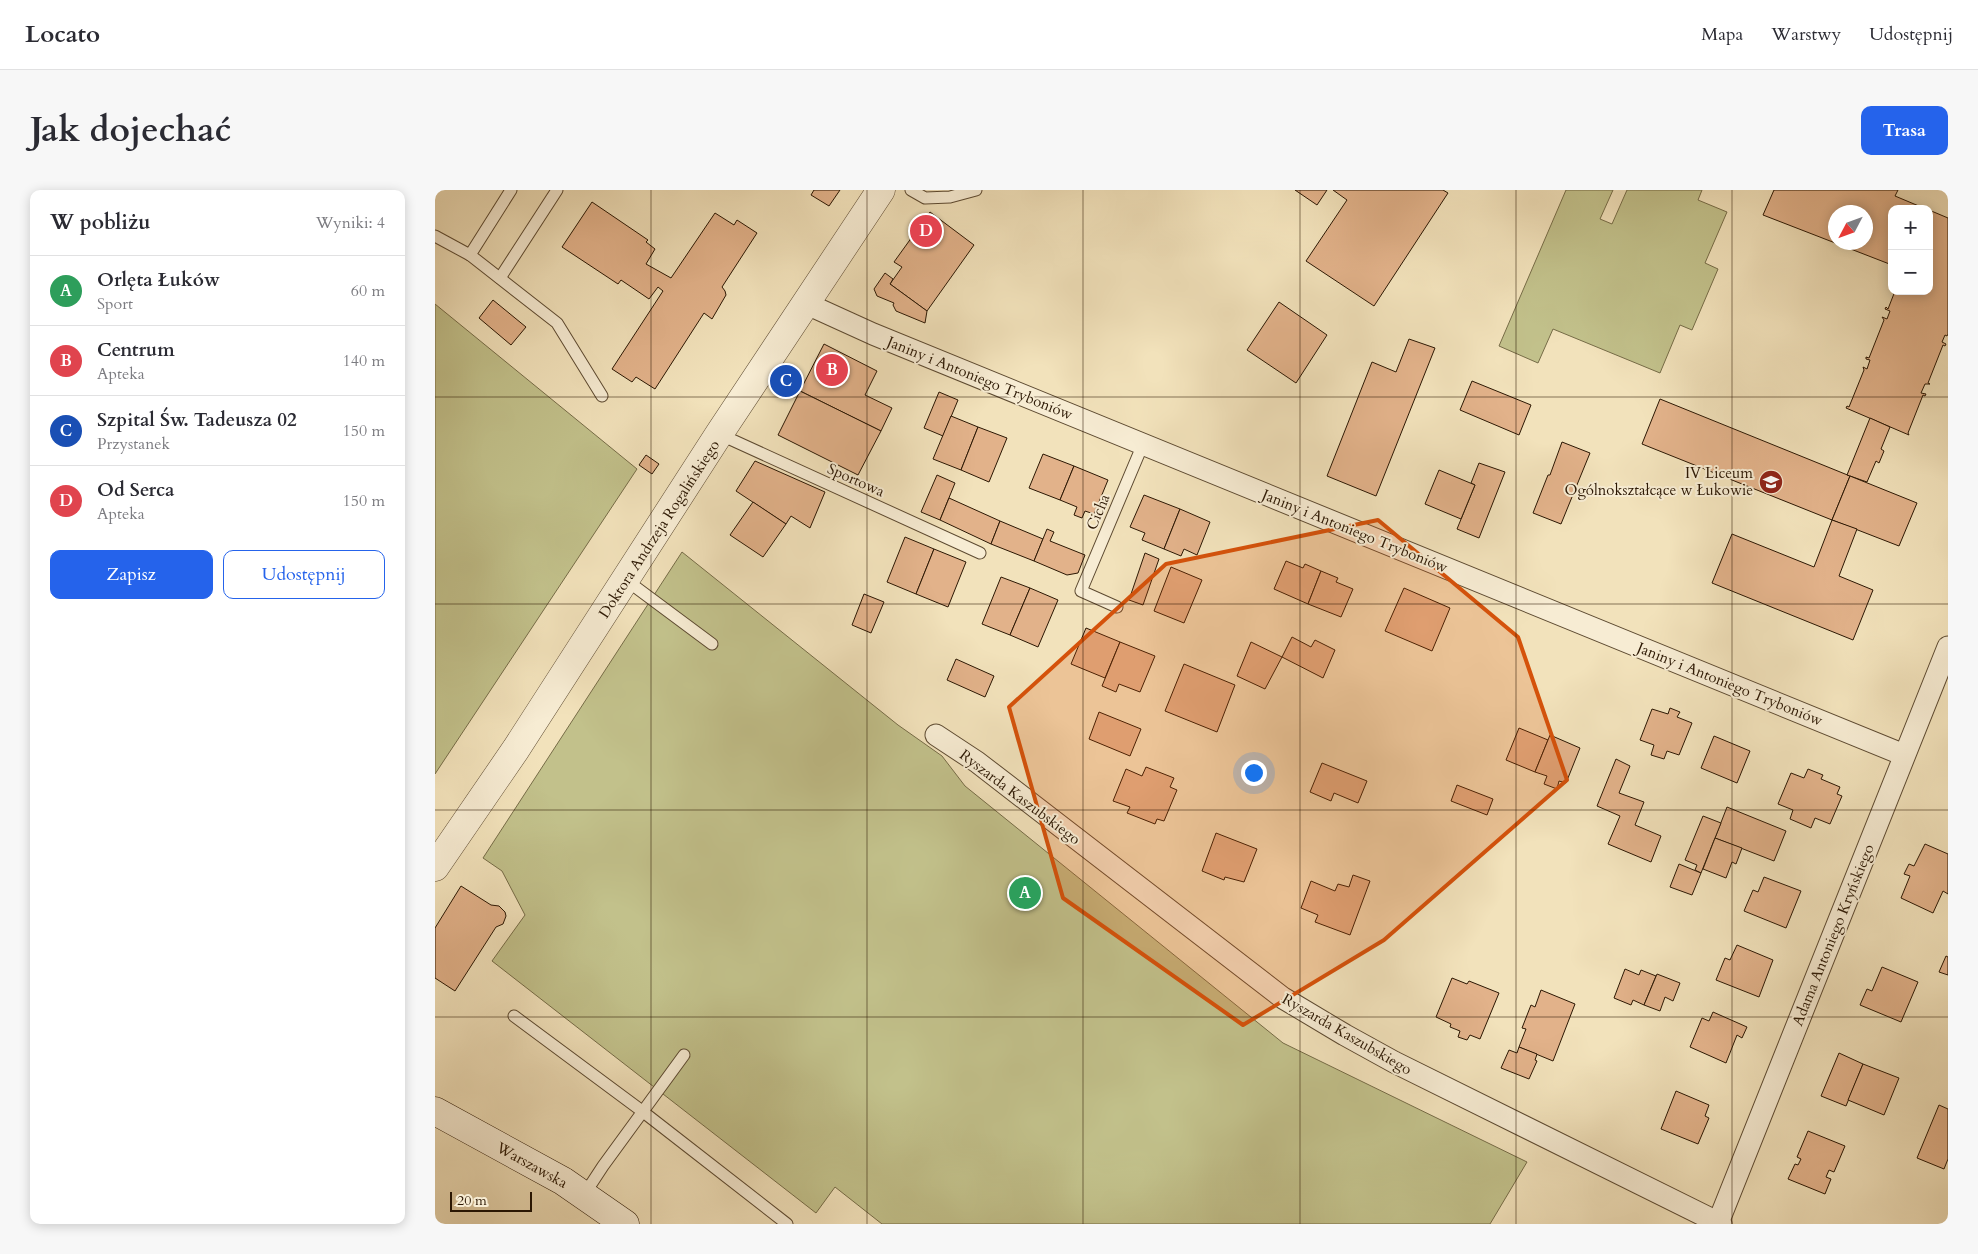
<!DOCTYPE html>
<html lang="pl">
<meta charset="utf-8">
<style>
:root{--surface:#fff;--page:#f7f7f7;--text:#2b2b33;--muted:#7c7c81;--line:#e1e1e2;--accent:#2563eb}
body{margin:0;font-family:Cardo,serif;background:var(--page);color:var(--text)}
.controls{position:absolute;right:15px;top:15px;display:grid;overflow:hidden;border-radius:10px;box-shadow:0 2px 12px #0003}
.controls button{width:45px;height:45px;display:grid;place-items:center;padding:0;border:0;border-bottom:1px solid var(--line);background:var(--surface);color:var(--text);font:25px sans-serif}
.compass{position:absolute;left:1393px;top:15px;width:45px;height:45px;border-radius:50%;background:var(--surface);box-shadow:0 2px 12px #0003;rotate:229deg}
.scale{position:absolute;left:15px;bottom:12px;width:82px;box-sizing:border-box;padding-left:5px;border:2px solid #2b1703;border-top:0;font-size:14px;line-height:18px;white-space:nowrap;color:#2b1703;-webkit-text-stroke:4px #f7ecd3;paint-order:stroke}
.you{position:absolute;left:818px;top:582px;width:18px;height:18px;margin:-12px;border:4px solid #fff;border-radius:50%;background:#1a73e8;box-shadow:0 0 0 8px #1a73e833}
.badge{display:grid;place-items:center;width:32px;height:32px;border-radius:50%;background:var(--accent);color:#fff;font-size:16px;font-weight:700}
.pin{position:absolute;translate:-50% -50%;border:2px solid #fff;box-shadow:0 1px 5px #0006}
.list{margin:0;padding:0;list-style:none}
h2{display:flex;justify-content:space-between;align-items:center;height:65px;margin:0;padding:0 20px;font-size:21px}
h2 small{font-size:16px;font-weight:400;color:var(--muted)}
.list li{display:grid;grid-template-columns:32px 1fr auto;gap:15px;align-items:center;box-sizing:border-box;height:70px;padding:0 20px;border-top:1px solid var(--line)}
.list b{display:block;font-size:19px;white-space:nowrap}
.list p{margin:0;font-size:16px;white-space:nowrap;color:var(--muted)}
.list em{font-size:16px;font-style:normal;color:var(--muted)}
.actions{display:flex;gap:10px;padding:15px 20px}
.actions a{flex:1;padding:11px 0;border:1px solid var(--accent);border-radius:10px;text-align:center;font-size:18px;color:var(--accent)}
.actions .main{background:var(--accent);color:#fff}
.map{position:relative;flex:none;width:1513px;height:1034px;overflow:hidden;border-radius:10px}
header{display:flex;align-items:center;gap:30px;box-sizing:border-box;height:70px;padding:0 25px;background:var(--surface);border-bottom:1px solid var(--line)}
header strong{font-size:24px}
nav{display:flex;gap:28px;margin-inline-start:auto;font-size:18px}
.intro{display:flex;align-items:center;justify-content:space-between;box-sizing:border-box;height:120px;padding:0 30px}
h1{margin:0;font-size:35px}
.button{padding:12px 22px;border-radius:10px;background:var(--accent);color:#fff;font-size:18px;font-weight:700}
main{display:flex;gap:30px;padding:0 30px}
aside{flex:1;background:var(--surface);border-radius:10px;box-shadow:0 2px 12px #0003}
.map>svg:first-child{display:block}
.green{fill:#c2c18b;stroke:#766c47}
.building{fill:#e2b28a;stroke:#2b1703;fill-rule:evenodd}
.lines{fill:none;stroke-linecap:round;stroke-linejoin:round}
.service-casing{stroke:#5d4a31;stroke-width:13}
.minor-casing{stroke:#5d4a31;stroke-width:23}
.tertiary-casing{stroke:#5d4a31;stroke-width:29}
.secondary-casing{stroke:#2b1703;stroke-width:29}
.service{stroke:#f7ecd3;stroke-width:11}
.minor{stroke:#f7ecd3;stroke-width:21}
.tertiary{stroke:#f7ecd3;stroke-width:28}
.secondary{stroke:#f7ecd3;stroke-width:28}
.marked{fill:#d5520b;fill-opacity:0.2;stroke:#d5520b;stroke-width:4;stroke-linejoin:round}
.grid{fill:none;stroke:#2b1703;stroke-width:1;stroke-opacity:0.55}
.labels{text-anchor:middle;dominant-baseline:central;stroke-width:4;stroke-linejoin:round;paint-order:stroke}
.street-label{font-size:15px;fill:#2b1703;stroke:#f7ecd3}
.poi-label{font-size:15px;fill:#2b1703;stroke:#f7ecd3;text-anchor:end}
</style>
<header>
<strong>Locato</strong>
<nav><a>Mapa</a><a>Warstwy</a><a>Udostępnij</a></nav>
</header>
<div class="intro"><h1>Jak dojechać</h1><a class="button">Trasa</a></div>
<main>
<aside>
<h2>W pobliżu<small>Wyniki: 4</small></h2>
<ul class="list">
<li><span class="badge" style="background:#2e9e5b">A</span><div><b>Orlęta Łuków</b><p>Sport</p></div><em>60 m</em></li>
<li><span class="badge" style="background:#e0444e">B</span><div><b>Centrum</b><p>Apteka</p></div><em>140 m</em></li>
<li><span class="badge" style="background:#1a4fb4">C</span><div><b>Szpital Św. Tadeusza 02</b><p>Przystanek</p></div><em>150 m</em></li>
<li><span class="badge" style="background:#e0444e">D</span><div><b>Od Serca</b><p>Apteka</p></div><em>150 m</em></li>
</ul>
<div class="actions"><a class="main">Zapisz</a><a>Udostępnij</a></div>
</aside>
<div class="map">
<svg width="1513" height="1034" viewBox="0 0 1513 1034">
<rect width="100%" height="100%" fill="#f2e2bb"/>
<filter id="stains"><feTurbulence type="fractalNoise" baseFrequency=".004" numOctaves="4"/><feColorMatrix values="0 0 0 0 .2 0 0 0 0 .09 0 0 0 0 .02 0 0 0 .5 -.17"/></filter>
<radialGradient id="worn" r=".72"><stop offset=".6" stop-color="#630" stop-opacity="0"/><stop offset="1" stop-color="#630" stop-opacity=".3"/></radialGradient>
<g class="green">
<path d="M 1131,0 L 1178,0 L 1165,29 L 1177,34 L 1192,0 L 1267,0 L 1263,10 L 1292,22 L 1270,73 L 1283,79 L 1257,140 L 1245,135 L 1225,183 L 1118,139 L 1103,173 L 1064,156 Z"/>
<path d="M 0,114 L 202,279 L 0,584 Z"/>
<path d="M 247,362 L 463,535 L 507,566 L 530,596 L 848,853 L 1092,972 L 1055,1034 L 447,1034 L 400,997 L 381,1023 L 57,771 L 90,725 L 67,681 L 48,668 Z"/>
</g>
<g class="building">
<path d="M 379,0 L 405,0 L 394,16 L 376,5 Z"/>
<path d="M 860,0 L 892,0 L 882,15 Z"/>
<path d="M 898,0 L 1008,0 L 1013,3 L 939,116 L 871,71 L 912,10 Z"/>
<path d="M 1339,0 L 1463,0 L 1460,6 L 1491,19 L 1457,19 L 1457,75 L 1328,25 ZM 1400,22 L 1430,22 L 1430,52 L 1400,52 Z"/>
<path d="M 157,12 L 213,50 L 211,52 L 220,59 L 211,74 L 236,88 L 280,23 L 299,35 L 302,30 L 322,43 L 287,97 L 290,101 L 291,105 L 277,129 L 269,123 L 220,199 L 201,187 L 197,192 L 177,179 L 228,101 L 223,97 L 214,109 L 186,90 L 183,94 L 127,57 Z"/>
<path d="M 1494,20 L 1513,28 L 1513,144 L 1512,146 L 1510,145 L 1507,152 L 1511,154 L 1510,156 L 1508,155 L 1493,193 L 1495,194 L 1490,194 L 1486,203 L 1491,204 L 1490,206 L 1488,205 L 1473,243 L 1474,245 L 1411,218 L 1412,216 L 1414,217 L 1429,180 L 1428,177 L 1432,179 L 1435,170 L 1431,169 L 1431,167 L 1434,168 L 1449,130 L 1447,127 L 1452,129 L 1455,121 L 1450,119 L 1451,117 L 1453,119 L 1460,101 L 1494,101 Z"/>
<path d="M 495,22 L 539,55 L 492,121 L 455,94 L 467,77 L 459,72 Z"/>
<path d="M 450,83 L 458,89 L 455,94 L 492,121 L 490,133 L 461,121 L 458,115 L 459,113 L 442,106 L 439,99 Z"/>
<path d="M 58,110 L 91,137 L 76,155 L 44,128 Z"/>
<path d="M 844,112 L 892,145 L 861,193 L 812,160 Z"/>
<path d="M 974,149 L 1000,158 L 941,306 L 892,286 L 937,172 L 961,182 Z"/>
<path d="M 389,154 L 442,181 L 430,205 L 457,218 L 446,241 L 365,201 Z"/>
<path d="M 1037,191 L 1096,215 L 1084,245 L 1025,220 Z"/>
<path d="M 365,201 L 446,241 L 423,285 L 343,245 Z"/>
<path d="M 504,202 L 523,210 L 508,246 L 489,238 Z"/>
<path d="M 1225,209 L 1415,286 L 1397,330 L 1207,254 Z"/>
<path d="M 516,226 L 543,237 L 526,280 L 498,269 Z"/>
<path d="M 1435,228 L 1455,237 L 1446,259 L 1449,261 L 1444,273 L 1441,271 L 1432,292 L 1412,285 Z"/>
<path d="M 543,237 L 572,248 L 554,292 L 526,280 Z"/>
<path d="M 1127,252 L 1155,263 L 1126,334 L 1098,323 L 1113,285 L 1115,285 Z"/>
<path d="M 608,264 L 639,276 L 625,310 L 594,298 Z"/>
<path d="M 211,265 L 224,274 L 217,284 L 204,275 Z"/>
<path d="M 320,271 L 390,302 L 375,338 L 356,326 L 351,334 L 301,301 Z"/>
<path d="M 1044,273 L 1070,282 L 1044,348 L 1022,339 L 1040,295 L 1036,293 Z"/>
<path d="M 639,276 L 673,290 L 659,324 L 650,321 L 647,328 L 639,325 L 642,317 L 625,310 Z"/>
<path d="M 1004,280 L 1040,295 L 1026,329 L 990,314 Z"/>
<path d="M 502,285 L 520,293 L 505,330 L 486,322 Z"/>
<path d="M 1415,286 L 1482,313 L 1464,356 L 1397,330 Z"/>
<path d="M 709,305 L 745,319 L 729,359 L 707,350 L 710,343 L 695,337 Z"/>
<path d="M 514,308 L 565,331 L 556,354 L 505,330 Z"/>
<path d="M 318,312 L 351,334 L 328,367 L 295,345 Z"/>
<path d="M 745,319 L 775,332 L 762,365 L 749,359 L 746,366 L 729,359 Z"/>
<path d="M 1397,330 L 1422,339 L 1404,386 L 1438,400 L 1418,450 L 1277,393 L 1297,344 L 1379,377 Z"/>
<path d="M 565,331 L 608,349 L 599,371 L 556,354 Z"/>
<path d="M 612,339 L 619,342 L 615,351 L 650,365 L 643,383 L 632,385 L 599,371 Z"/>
<path d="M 470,347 L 499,359 L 481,404 L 452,392 Z"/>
<path d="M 499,359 L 531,372 L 513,417 L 481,404 Z"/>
<path d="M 710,363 L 724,369 L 708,415 L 694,410 Z"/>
<path d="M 851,371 L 868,378 L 870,374 L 886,381 L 873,414 L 839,399 Z"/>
<path d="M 736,377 L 767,390 L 749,433 L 719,421 Z"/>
<path d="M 886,381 L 903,388 L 901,392 L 918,399 L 906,427 L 873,414 Z"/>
<path d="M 566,387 L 595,398 L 575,445 L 547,434 Z"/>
<path d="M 595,398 L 623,410 L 603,457 L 575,445 Z"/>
<path d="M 969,398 L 1015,418 L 997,461 L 950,441 Z"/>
<path d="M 429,404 L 449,412 L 436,443 L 417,435 Z"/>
<path d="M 651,438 L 685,452 L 670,488 L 636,474 Z"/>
<path d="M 857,447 L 876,457 L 880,450 L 900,460 L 888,488 L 847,467 Z"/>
<path d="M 685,452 L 720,466 L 705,502 L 684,494 L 681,502 L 667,496 Z"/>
<path d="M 816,452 L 847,467 L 830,499 L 802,486 Z"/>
<path d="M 521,469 L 559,486 L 550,507 L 512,490 Z"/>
<path d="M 749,474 L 800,495 L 782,542 L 730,521 Z"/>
<path d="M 1235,518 L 1245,522 L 1242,527 L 1257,533 L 1244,565 L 1232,561 L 1229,569 L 1216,565 L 1219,555 L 1205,550 L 1217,519 L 1233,524 Z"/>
<path d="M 664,522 L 706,539 L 695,566 L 654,549 Z"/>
<path d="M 1084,538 L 1113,550 L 1100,582 L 1071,570 Z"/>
<path d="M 1115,545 L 1145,558 L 1131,593 L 1124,591 L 1122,599 L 1109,594 L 1112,586 L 1100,582 Z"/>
<path d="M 1279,546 L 1315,561 L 1302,593 L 1266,578 Z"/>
<path d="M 1181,569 L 1195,576 L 1184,603 L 1209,612 L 1200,635 L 1226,646 L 1216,672 L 1173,654 L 1185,626 L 1162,616 Z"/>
<path d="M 887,573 L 932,591 L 923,613 L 899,603 L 896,611 L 875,602 Z"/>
<path d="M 711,577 L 739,588 L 735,597 L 742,600 L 729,631 L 722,629 L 720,634 L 692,623 L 695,617 L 678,611 L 691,579 L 707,586 Z"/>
<path d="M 1373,579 L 1388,585 L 1386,589 L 1405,597 L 1402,604 L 1407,606 L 1395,634 L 1380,628 L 1376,638 L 1355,629 L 1358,620 L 1343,614 L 1356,583 L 1369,588 Z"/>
<path d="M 1022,595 L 1058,609 L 1052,625 L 1016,611 Z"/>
<path d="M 1292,617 L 1351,641 L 1339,671 L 1280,648 Z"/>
<path d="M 1268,626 L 1286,633 L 1266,683 L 1260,680 L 1262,675 L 1250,670 Z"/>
<path d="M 781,643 L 822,659 L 809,692 L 790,687 L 789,690 L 767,681 Z"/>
<path d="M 1280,648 L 1307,658 L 1301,674 L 1297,672 L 1291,688 L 1268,679 Z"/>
<path d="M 1490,654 L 1513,664 L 1513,704 L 1508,701 L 1498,723 L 1466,708 L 1475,686 L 1469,684 L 1474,674 L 1479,676 Z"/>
<path d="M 1244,674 L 1266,683 L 1257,705 L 1235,697 Z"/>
<path d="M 918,685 L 935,691 L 915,745 L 880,732 L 883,725 L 866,718 L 876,691 L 900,701 L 903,694 L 914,697 Z"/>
<path d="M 1329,687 L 1366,701 L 1351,738 L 1309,721 L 1318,700 L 1323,702 Z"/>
<path d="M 26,696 L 56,715 L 64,716 L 70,722 L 71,726 L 68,734 L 61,737 L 20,801 L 0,788 L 0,738 Z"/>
<path d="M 1302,755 L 1338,770 L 1324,807 L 1281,790 L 1290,768 L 1295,770 Z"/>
<path d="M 1511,766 L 1513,767 L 1513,785 L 1504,782 Z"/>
<path d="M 1447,777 L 1483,792 L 1466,832 L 1425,815 L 1432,799 L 1437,801 Z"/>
<path d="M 1190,779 L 1204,785 L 1206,780 L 1221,786 L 1209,815 L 1198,810 L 1196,815 L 1179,808 Z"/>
<path d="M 1222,784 L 1245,793 L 1238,811 L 1230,807 L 1225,821 L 1209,815 Z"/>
<path d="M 1017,788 L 1032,794 L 1034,791 L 1064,803 L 1045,849 L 1035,845 L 1032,850 L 1023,847 L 1025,841 L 1015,837 L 1016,834 L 1001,827 Z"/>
<path d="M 1106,800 L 1140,814 L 1118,871 L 1084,857 L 1091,839 L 1087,838 L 1096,815 L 1100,817 Z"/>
<path d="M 1278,822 L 1312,837 L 1307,848 L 1302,845 L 1291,873 L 1255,857 L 1267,828 L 1274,831 Z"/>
<path d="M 1084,857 L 1102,864 L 1100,870 L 1102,871 L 1094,889 L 1066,878 L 1074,860 L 1082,863 Z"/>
<path d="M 1404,863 L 1428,874 L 1411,916 L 1386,906 Z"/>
<path d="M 1428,874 L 1464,888 L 1449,925 L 1413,910 Z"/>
<path d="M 1241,901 L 1274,915 L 1270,926 L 1274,928 L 1263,954 L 1226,939 Z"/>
<path d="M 1504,915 L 1513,919 L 1513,969 L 1509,979 L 1482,968 Z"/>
<path d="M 1373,941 L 1410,956 L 1399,982 L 1394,980 L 1391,987 L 1396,989 L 1390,1004 L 1353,989 L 1360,974 L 1363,975 L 1366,969 L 1362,967 Z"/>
</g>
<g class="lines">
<g class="service-casing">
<g id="service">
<path d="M 76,0 L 35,65 L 122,133 L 167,206"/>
<path d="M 476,0 L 490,8 L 515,7 L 541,0"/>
<path d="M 0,46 L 35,65"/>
<path d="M 65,88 L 122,0"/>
<path d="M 284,244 L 545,363"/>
<path d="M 191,390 L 277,454"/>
<path d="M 682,417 L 646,401 L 708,254"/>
<path d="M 79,826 L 207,921 L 352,1034"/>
<path d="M 149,1005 L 168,976 L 249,865"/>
</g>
</g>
<g class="minor-casing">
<g id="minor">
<path d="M 372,114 L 438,144 L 1469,565"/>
<path d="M 501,545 L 542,572 L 848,808 L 910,845 L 959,872 L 1286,1034"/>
<path d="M 1283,1033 L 1513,457"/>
</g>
</g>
<g class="tertiary-casing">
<path id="tertiary" d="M 0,677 L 81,559 L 284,244 L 446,0"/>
</g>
<g class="secondary-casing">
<path id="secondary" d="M 0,921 L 128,991 L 190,1034"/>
</g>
<use href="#service" class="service"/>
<use href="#minor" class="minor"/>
<use href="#tertiary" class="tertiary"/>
<use href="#secondary" class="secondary"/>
</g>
<path class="marked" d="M 943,330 L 1083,447 L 1132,590 L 949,750 L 808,835 L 628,708 L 574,517 L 731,374 Z"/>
<path class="grid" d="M 216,0 L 216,1034M 432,0 L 432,1034M 648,0 L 648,1034M 865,0 L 865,1034M 1081,0 L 1081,1034M 1297,0 L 1297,1034M 0,207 L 1513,207M 0,414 L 1513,414M 0,620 L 1513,620M 0,827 L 1513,827"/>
<defs>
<g id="school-disc" transform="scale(1.25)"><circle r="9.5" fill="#8f2418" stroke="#f7ecd3"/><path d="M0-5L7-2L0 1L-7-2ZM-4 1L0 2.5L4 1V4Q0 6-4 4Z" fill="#fff"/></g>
</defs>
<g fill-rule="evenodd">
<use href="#school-disc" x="1336" y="292"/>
</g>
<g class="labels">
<g class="street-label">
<text transform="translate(545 188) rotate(22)">Janiny i Antoniego Tryboniów</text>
<text transform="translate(421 290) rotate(24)">Sportowa</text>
<text transform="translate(663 322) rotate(-67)">Cicha</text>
<text transform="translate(224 339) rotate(-57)">Doktora Andrzeja Rogalińskiego</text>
<text transform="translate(920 341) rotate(22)">Janiny i Antoniego Tryboniów</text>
<text transform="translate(1295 494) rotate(22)">Janiny i Antoniego Tryboniów</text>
<text transform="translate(585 607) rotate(37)">Ryszarda Kaszubskiego</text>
<text transform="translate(1398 745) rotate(-68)">Adama Antoniego Kryńskiego</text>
<text transform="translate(912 844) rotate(30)">Ryszarda Kaszubskiego</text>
<text transform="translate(97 975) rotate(29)">Warszawska</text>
</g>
<g class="poi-label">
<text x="1318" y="283">IV Liceum<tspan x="1318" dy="17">Ogólnokształcące w Łukowie</tspan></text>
</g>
</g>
<rect width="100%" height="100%" filter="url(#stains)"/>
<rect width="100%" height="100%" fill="url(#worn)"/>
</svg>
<div class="controls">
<button>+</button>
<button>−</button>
</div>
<svg class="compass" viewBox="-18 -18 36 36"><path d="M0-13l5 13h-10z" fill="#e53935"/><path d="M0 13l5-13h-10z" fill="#7c7c81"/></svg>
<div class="scale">20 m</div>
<div class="you"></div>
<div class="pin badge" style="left:590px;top:703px;background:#2e9e5b">A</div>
<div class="pin badge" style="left:397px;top:180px;background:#e0444e">B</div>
<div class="pin badge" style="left:351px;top:191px;background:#1a4fb4">C</div>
<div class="pin badge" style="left:491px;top:41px;background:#e0444e">D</div>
</div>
</main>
